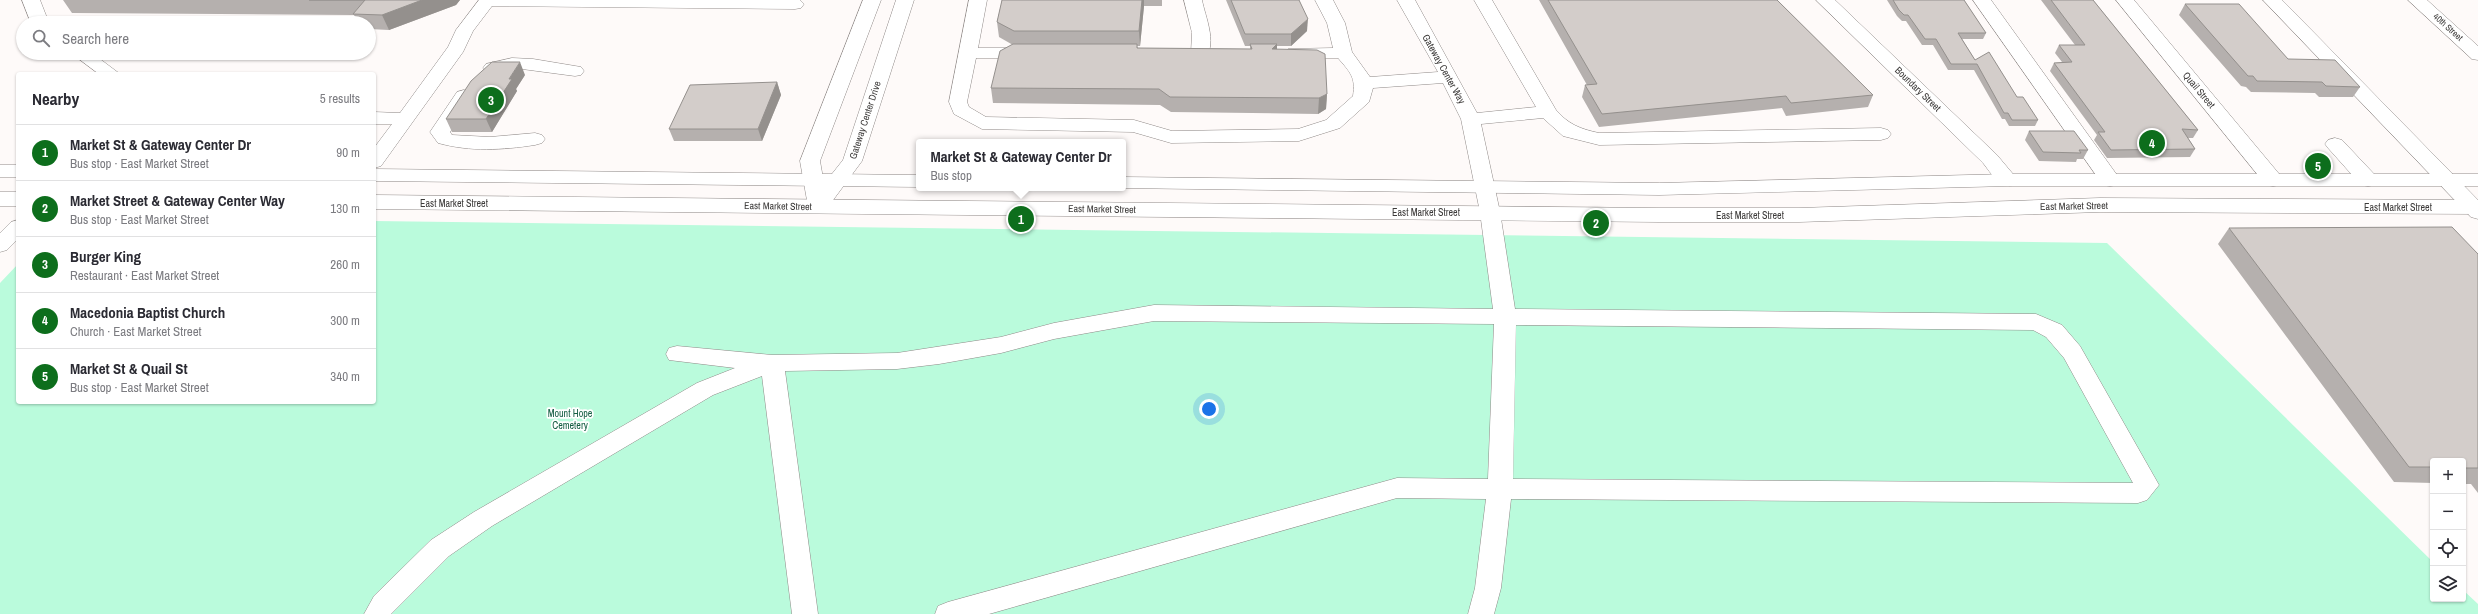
<!DOCTYPE html>
<meta charset="utf-8">
<style>
:root{--surface:#fff;--page:#f2f2f3;--text:#2b2b33;--muted:#7c7c81;--line:#e1e1e2;--accent:#0d6e1c}
body{margin:0;font-family:"Archivo Narrow",sans-serif;background:var(--page);color:var(--text)}
.controls{position:absolute;right:12px;bottom:12px;display:grid;overflow:hidden;border-radius:4px;box-shadow:0 1px 3px #0004}
.controls button{width:36px;height:36px;display:grid;place-items:center;padding:0;border:0;border-bottom:1px solid var(--line);background:var(--surface);color:var(--text);font:20px sans-serif}
.you{position:absolute;left:1209px;top:409px;width:14px;height:14px;margin:-10px;border:3px solid #fff;border-radius:50%;background:#1a73e8;box-shadow:0 0 0 6px #1a73e833}
.badge{display:grid;place-items:center;width:26px;height:26px;border-radius:50%;background:var(--accent);color:#fff;font-size:13px;font-weight:700}
.pin{position:absolute;translate:-50% -50%;border:2px solid #fff;box-shadow:0 1px 4px #0006}
.popup{position:absolute;left:916px;top:139px;width:210px;height:52px;box-sizing:border-box;display:grid;place-content:center;border-radius:4px;background:var(--surface);filter:drop-shadow(0 1px 3px #0005);font-size:13px;white-space:nowrap;color:var(--muted)}
.popup b{font-size:15px;color:var(--text)}
.popup::after{content:'';position:absolute;left:50%;top:100%;margin-left:-8px;border:8px solid transparent;border-top-color:var(--surface)}
.list{margin:0;padding:0;list-style:none}
h2{display:flex;justify-content:space-between;align-items:center;height:52px;margin:0;padding:0 16px;font-size:17px}
h2 small{font-size:13px;font-weight:400;color:var(--muted)}
.list li{display:grid;grid-template-columns:26px 1fr auto;gap:12px;align-items:center;box-sizing:border-box;height:56px;padding:0 16px;border-top:1px solid var(--line)}
.list b{display:block;font-size:15px;white-space:nowrap}
.list p{margin:0;font-size:13px;white-space:nowrap;color:var(--muted)}
.list em{font-size:13px;font-style:normal;color:var(--muted)}
.icon{flex:none;width:22px;height:22px;fill:none;stroke:currentColor;stroke-width:2;stroke-linecap:round;stroke-linejoin:round}
.map{position:relative;flex:none;width:2478px;height:614px;overflow:hidden}
.search{position:absolute;background:var(--surface);box-shadow:0 1px 3px #0004;left:16px;top:16px;width:360px;height:44px;display:flex;align-items:center;gap:10px;box-sizing:border-box;padding:0 14px;border-radius:22px;color:var(--muted);font-size:15px}
.panel{position:absolute;background:var(--surface);box-shadow:0 1px 3px #0004;left:16px;top:72px;width:360px;height:332px;border-radius:4px}
.map>svg:first-child{display:block}
.green{fill:#bafbdc}
.lines{fill:none;stroke-linecap:round;stroke-linejoin:round}
.minor-casing{stroke:#8f8987;stroke-width:1}
.major-casing{stroke:#8f8987;stroke-width:1}
.minor{fill:#fff;fill-rule:evenodd}
.major{fill:#fff;fill-rule:evenodd}
.wall{fill:#b5b0ae}
.shaded-wall{fill:#94908d}
.building{fill:#d3cdca;stroke:#94908d}
.labels{text-anchor:middle;dominant-baseline:central;stroke-width:3.5;stroke-linejoin:round;paint-order:stroke}
.far-street-label{font-size:9px;fill:#3d3b3a;stroke:#fff}
.street-label{font-size:10px;fill:#3d3b3a;stroke:#fff}
.park-label{font-size:10px;fill:#125c41;stroke:#fff}
</style>
<div class="map">
<svg width="2478" height="614" viewBox="0 0 2478 614">
<rect width="100%" height="100%" fill="#fefaf9"/>
<path class="green" d="M 374,221 L 2107,243 L 2433,562 L 2433,599 L 2463,599 L 2463,590 L 2478,604 L 2478,614 L 0,614 L 0,283 L 18,264 L 18,402 L 374,402 Z"/>
<g class="lines">
<g class="minor-casing">
<g id="minor">
<path d="M 22,0 L 40,0 L 49,23 L 31,23 Z"/>
<path d="M 479,0 L 800,0 L 804,4 L 801,8 L 795,9 L 492,6 L 473,31 L 463,52 L 381,166 L 374,168 L 374,148 L 392,124 L 374,124 L 374,112 L 400,113 L 448,47 L 456,30 Z"/>
<path d="M 863,0 L 881,0 L 820,161 L 824,184 L 843,160 L 896,0 L 914,0 L 862,161 L 825,211 L 818,213 L 811,211 L 808,206 L 800,161 Z"/>
<path d="M 969,0 L 987,0 L 978,48 L 1029,48 L 1035,49 L 1038,53 L 1035,57 L 1029,58 L 976,58 L 967,102 L 969,107 L 986,117 L 1134,120 L 1172,131 L 1298,129 L 1326,120 L 1353,96 C 1356,77 1350,72 1338,58 L 1294,58 L 1288,57 L 1285,53 L 1288,49 L 1333,48 L 1327,23 L 1315,0 L 1333,0 L 1345,23 L 1352,52 L 1370,77 L 1438,72 L 1397,0 L 1415,0 L 1477,113 L 1536,107 L 1474,0 L 1492,0 L 1556,110 C 1568,124 1580,129 1599,133 L 1881,128 L 1888,130 L 1891,134 L 1888,138 L 1881,140 L 1599,145 L 1563,136 L 1543,118 L 1481,124 L 1500,212 L 1515,309 L 2036,314 L 2062,325 L 2080,346 L 2159,485 L 2147,500 L 2138,503 L 1511,499 L 1501,588 L 1494,614 L 1468,614 L 1475,588 L 1486,499 L 1397,498 L 989,614 L 935,614 L 938,606 L 948,602 L 1397,478 L 1488,479 L 1494,324 L 1154,321 L 1054,339 L 1001,353 L 939,364 L 897,369 L 785,371 L 818,614 L 792,614 L 762,376 L 713,395 L 492,526 L 449,556 L 391,614 L 364,614 L 374,596 L 431,540 L 474,512 L 697,383 L 735,368 L 669,360 L 666,354 L 669,348 L 677,346 L 772,355 L 897,353 L 1001,337 L 1054,323 L 1154,305 L 1493,309 L 1480,212 L 1461,119 L 1443,83 L 1373,88 L 1369,102 L 1340,128 L 1299,141 L 1171,143 L 1133,132 L 982,129 L 954,114 L 949,102 ZM 1516,325 L 2033,330 L 2046,337 L 2064,358 L 2133,483 L 1513,479 Z"/>
<path d="M 1184,0 L 1202,0 C 1205,16 1217,42 1206,57 L 1194,57 L 1191,53 L 1192,33 Z"/>
<path d="M 1816,0 L 1835,0 L 1997,155 L 2018,180 L 2015,185 C 1999,189 1992,174 1983,163 Z"/>
<path d="M 1973,0 L 1991,0 L 2117,175 L 2120,180 L 2117,185 L 2110,186 L 2103,185 Z"/>
<path d="M 2116,0 L 2134,0 L 2280,175 L 2283,180 L 2280,185 L 2273,186 L 2266,185 Z"/>
<path d="M 2263,0 L 2282,0 L 2478,200 L 2478,219 L 2471,217 Z"/>
<path d="M 2408,0 L 2427,0 L 2478,46 L 2478,60 L 2472,59 Z"/>
<path d="M 71,53 L 92,53 L 120,74 L 99,74 Z"/>
<path d="M 512,58 L 533,59 L 581,67 L 584,71 L 581,75 L 575,76 L 522,69 L 492,73 L 486,72 L 483,68 L 486,64 Z"/>
<path d="M 464,90 L 471,92 L 473,96 L 450,132 L 452,135 L 490,137 L 535,133 L 542,135 L 545,139 L 542,143 L 535,145 C 502,150 471,152 438,143 L 430,132 L 457,92 Z"/>
<path d="M 2335,138 L 2342,140 L 2375,175 L 2378,180 L 2375,185 L 2368,186 L 2361,185 L 2328,148 L 2325,144 L 2328,140 Z"/>
</g>
</g>
<g class="major-casing">
<g id="major">
<rect x="0" y="165" width="18" height="12"/>
<path d="M 374,169 L 919,175 L 919,187 L 374,181 Z"/>
<path d="M 2008,174 L 2478,174 L 2478,186 L 2008,186 L 1659,195 L 1118,188 L 1123,188 L 1123,177 L 1659,183 Z"/>
<rect x="0" y="192" width="18" height="14"/>
<path d="M 374,195 L 1659,208 L 1799,208 L 2100,198 L 2478,200 L 2478,214 L 2100,212 L 1799,222 L 1659,222 L 374,209 Z"/>
<path d="M 18,220 L 18,239 L 7,250 L 0,252 L 0,233 L 11,222 Z"/>
</g>
</g>
<use href="#minor" class="minor"/>
<use href="#major" class="major"/>
</g>
<g class="wall">
<path d="M 63,0 L 460,0 L 456,5 L 389,30 L 369,29 L 369,23 L 358,23 L 354,15 L 72,13 Z"/>
<path d="M 1002,0 L 1162,0 L 1162,6 L 1144,6 L 1140,46 L 1137,46 L 1138,48 L 1250,49 L 1250,46 L 1245,46 L 1226,0 L 1299,0 L 1307,31 L 1291,46 L 1277,46 L 1277,49 L 1327,94 L 1326,109 L 1318,114 L 1171,112 L 1160,105 L 993,103 L 991,88 L 1013,45 L 999,37 L 997,22 Z"/>
<path d="M 1539,0 L 1777,0 L 1873,95 L 1868,107 L 1786,116 L 1782,108 L 1599,127 L 1582,97 L 1585,85 L 1587,85 Z"/>
<path d="M 1887,0 L 1964,0 L 1986,33 L 1983,39 L 1962,39 L 1975,60 L 2017,97 L 2038,120 L 2035,126 L 2009,126 L 2005,119 L 2002,119 L 1974,70 L 1948,70 L 1933,45 L 1922,45 L 1906,21 L 1902,21 L 1897,16 Z"/>
<path d="M 2041,0 L 2093,0 L 2198,130 L 2193,138 L 2188,138 L 2195,149 L 2190,157 L 2107,158 L 2094,140 L 2097,135 L 2050,71 L 2054,63 L 2062,62 L 2055,53 L 2059,45 L 2075,45 Z"/>
<path d="M 2185,4 L 2288,59 L 2360,87 L 2353,97 L 2319,97 L 2315,93 L 2251,92 L 2246,87 L 2241,86 L 2179,15 Z"/>
<path d="M 525,75 L 516,89 L 517,91 L 492,132 L 452,132 L 446,119 Z"/>
<path d="M 777,82 L 781,95 L 762,141 L 674,141 L 669,129 Z"/>
<path d="M 2029,131 L 2088,150 L 2083,159 L 2077,159 L 2076,162 L 2039,161 L 2025,140 Z"/>
<path d="M 2229,228 L 2478,254 L 2478,493 L 2471,484 L 2463,484 L 2463,461 L 2433,461 L 2433,483 L 2394,482 L 2218,244 Z"/>
</g>
<g class="shaded-wall">
<path d="M 422,0 L 460,0 L 456,5 L 389,30 L 382,15 Z"/>
<path d="M 1142,0 L 1144,0 L 1144,6 L 1140,46 L 1139,31 Z"/>
<path d="M 1308,19 L 1307,31 L 1291,46 L 1291,34 Z"/>
<path d="M 1277,44 L 1277,60 L 1272,49 Z"/>
<path d="M 520,62 L 525,75 L 516,89 L 517,91 L 492,132 L 486,119 L 509,79 Z"/>
<path d="M 777,82 L 781,95 L 762,141 L 758,129 Z"/>
<path d="M 1327,94 L 1326,109 L 1318,114 L 1319,98 Z"/>
</g>
<g class="building">
<path d="M 309,0 L 422,0 L 382,15 L 353,14 L 365,0 Z"/>
<path d="M 1002,0 L 1142,0 L 1139,31 L 1014,31 L 997,22 Z"/>
<path d="M 1231,0 L 1299,0 L 1308,19 L 1291,34 L 1245,34 Z"/>
<path d="M 1548,0 L 1777,0 L 1873,95 L 1791,103 L 1786,96 L 1602,114 L 1585,85 L 1597,84 Z"/>
<path d="M 1893,0 L 1964,0 L 1986,33 L 1958,33 L 1975,60 L 1989,52 L 2017,97 L 2023,97 L 2038,120 L 2012,120 L 2008,113 L 2004,113 L 1977,64 L 1951,64 L 1936,39 L 1925,39 L 1908,15 L 1904,15 L 1899,10 Z"/>
<path d="M 2051,0 L 2093,0 L 2198,130 L 2182,129 L 2195,149 L 2111,150 L 2098,132 L 2105,132 L 2054,63 L 2072,62 L 2059,45 L 2085,45 Z"/>
<path d="M 2185,4 L 2239,4 L 2288,59 L 2335,60 L 2360,87 L 2326,86 L 2322,82 L 2257,81 L 2253,76 L 2248,76 Z"/>
<path d="M 1013,44 L 1137,44 L 1137,48 L 1252,49 L 1250,44 L 1277,44 L 1272,49 L 1317,50 L 1325,54 L 1327,94 L 1319,98 L 1170,97 L 1159,89 L 991,88 L 1000,51 Z"/>
<path d="M 492,62 L 520,62 L 509,79 L 512,79 L 486,119 L 446,119 L 471,81 Z"/>
<path d="M 777,82 L 758,129 L 669,129 L 690,85 Z"/>
<path d="M 2029,131 L 2074,131 L 2088,150 L 2079,150 L 2081,153 L 2043,152 Z"/>
<path d="M 2452,227 L 2478,254 L 2478,468 L 2463,468 L 2463,461 L 2433,461 L 2433,467 L 2409,467 L 2229,228 Z"/>
</g>
<g class="labels">
<g class="far-street-label">
<text transform="translate(2448 27) rotate(42)">40th Street</text>
</g>
<g class="street-label">
<text transform="translate(1444 69) rotate(61)">Gateway Center Way</text>
<text transform="translate(1918 89) rotate(44)">Boundary Street</text>
<text transform="translate(2199 90) rotate(50)">Quail Street</text>
<text transform="translate(865 120) rotate(-72)">Gateway Center Drive</text>
<text x="454" y="203">East Market Street</text>
<text transform="translate(778 206) rotate(1)">East Market Street</text>
<text transform="translate(2074 206) rotate(-1)">East Market Street</text>
<text x="2398" y="207">East Market Street</text>
<text transform="translate(1102 209) rotate(1)">East Market Street</text>
<text x="1426" y="212">East Market Street</text>
<text x="1750" y="215">East Market Street</text>
</g>
<g class="park-label">
<text x="570" y="413">Mount Hope<tspan x="570" dy="12">Cemetery</tspan></text>
</g>
</g>
</svg>
<div class="controls">
<button>+</button>
<button>−</button>
<button><svg class="icon" aria-label="locate" viewBox="0 0 24 24"><circle cx="12" cy="12" r="6"/><path d="M12 2v4M12 18v4M2 12h4M18 12h4"/></svg></button>
<button><svg class="icon" aria-label="layers" viewBox="0 0 24 24"><path d="M12 4l9 5-9 5-9-5zM3 14l9 5 9-5"/></svg></button>
</div>
<div class="you"></div>
<div class="pin badge" style="left:1021px;top:219px">1</div>
<div class="popup"><b>Market St &amp; Gateway Center Dr</b>Bus stop</div>
<div class="pin badge" style="left:1596px;top:223px">2</div>
<div class="pin badge" style="left:491px;top:100px">3</div>
<div class="pin badge" style="left:2152px;top:143px">4</div>
<div class="pin badge" style="left:2318px;top:166px">5</div>
<div class="search"><svg class="icon" aria-label="search" viewBox="0 0 24 24"><circle cx="10" cy="10" r="6"/><path d="M15 15l6 6"/></svg>Search here</div>
<section class="panel">
<h2>Nearby<small>5 results</small></h2>
<ul class="list">
<li><span class="badge">1</span><div><b>Market St &amp; Gateway Center Dr</b><p>Bus stop · East Market Street</p></div><em>90 m</em></li>
<li><span class="badge">2</span><div><b>Market Street &amp; Gateway Center Way</b><p>Bus stop · East Market Street</p></div><em>130 m</em></li>
<li><span class="badge">3</span><div><b>Burger King</b><p>Restaurant · East Market Street</p></div><em>260 m</em></li>
<li><span class="badge">4</span><div><b>Macedonia Baptist Church</b><p>Church · East Market Street</p></div><em>300 m</em></li>
<li><span class="badge">5</span><div><b>Market St &amp; Quail St</b><p>Bus stop · East Market Street</p></div><em>340 m</em></li>
</ul>
</section>
</div>
